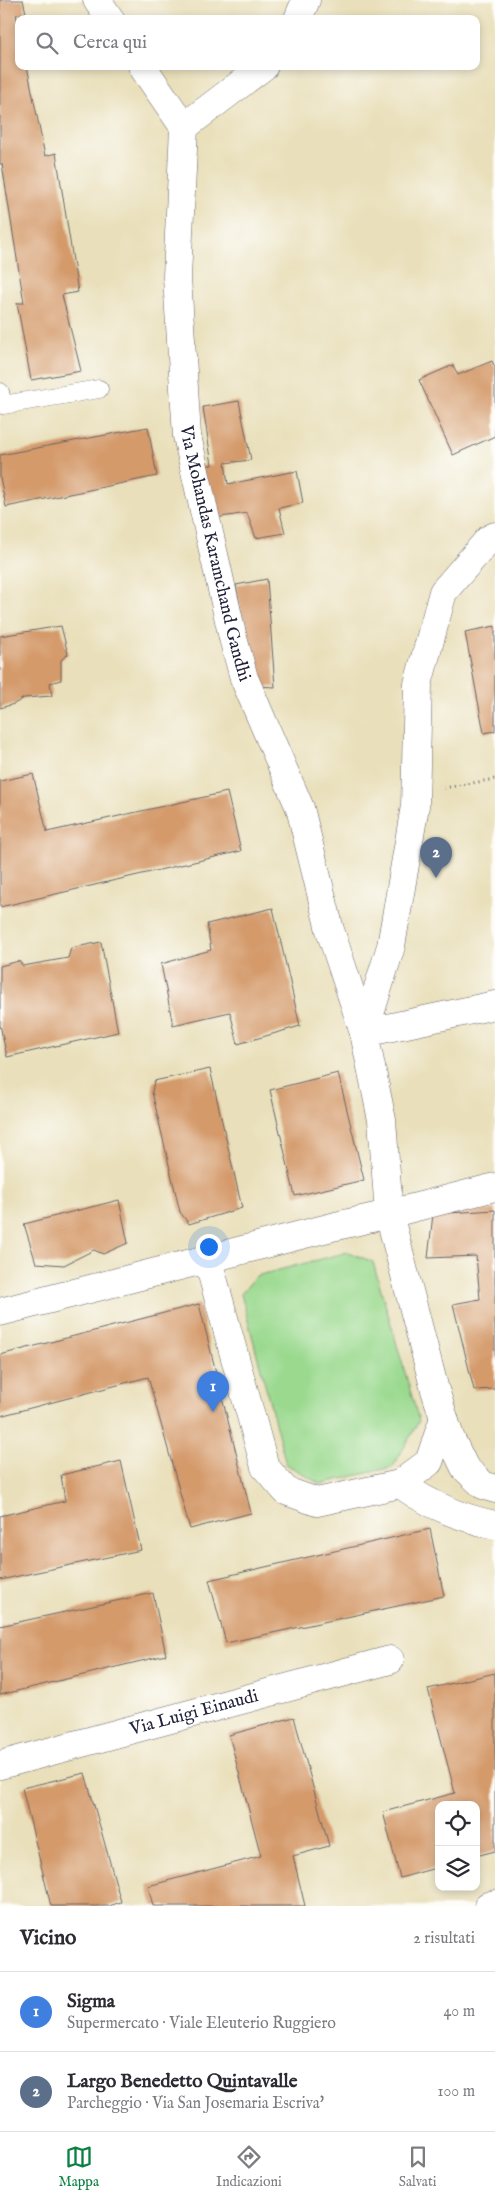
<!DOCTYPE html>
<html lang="it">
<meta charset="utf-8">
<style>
:root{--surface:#fff;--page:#f7f7f7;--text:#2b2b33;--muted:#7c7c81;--line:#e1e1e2;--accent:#0b8043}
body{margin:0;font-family:"IM FELL English",serif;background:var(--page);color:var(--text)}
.controls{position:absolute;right:15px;bottom:15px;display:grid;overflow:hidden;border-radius:10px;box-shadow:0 2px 8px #0003}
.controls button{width:45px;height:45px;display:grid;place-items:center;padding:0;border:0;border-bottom:1px solid var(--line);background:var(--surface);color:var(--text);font:25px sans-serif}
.you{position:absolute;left:208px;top:1246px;width:18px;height:18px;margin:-12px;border:4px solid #fff;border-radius:50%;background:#1a73e8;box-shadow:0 0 0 8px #1a73e833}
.badge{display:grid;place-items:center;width:32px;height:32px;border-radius:50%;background:var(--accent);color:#fff;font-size:16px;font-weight:700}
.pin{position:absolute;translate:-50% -41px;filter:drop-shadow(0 1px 2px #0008)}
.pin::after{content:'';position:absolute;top:26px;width:18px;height:15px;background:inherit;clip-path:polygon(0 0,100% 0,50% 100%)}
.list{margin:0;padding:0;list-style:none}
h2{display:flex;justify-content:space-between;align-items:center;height:65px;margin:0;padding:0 20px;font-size:21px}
h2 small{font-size:16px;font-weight:400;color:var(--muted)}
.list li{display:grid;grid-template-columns:32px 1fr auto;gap:15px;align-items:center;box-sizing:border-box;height:80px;padding:0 20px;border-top:1px solid var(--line)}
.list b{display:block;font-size:19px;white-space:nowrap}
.list p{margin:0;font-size:16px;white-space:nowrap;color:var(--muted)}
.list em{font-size:16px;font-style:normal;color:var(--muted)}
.icon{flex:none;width:28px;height:28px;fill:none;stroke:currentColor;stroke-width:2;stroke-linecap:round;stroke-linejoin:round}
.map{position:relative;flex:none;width:495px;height:1906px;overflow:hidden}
.search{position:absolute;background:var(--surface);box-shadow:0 2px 8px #0003;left:15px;right:15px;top:15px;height:55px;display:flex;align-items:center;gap:12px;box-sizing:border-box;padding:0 18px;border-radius:10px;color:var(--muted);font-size:19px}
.sheet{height:225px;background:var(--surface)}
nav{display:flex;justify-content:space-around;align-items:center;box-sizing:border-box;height:70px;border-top:1px solid var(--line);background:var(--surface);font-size:14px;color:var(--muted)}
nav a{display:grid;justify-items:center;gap:2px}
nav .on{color:var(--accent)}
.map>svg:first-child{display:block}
.green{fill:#9ad98e;stroke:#5e7e64}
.building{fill:#d49a6b}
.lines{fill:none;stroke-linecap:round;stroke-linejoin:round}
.lane-casing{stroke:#686467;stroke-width:19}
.street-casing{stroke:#686467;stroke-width:29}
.path{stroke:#686467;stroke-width:3;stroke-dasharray:1 4;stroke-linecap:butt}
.lane{stroke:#fff;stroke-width:18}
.street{stroke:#fff;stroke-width:28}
.labels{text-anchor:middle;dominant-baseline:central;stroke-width:4.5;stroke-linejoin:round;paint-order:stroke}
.street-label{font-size:18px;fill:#22223b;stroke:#fdfcf7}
</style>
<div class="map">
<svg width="495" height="1906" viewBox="0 0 495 1906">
<rect width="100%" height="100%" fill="#fdfcf7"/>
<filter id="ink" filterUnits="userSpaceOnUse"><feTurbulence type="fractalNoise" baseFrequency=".02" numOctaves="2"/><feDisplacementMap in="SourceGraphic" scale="10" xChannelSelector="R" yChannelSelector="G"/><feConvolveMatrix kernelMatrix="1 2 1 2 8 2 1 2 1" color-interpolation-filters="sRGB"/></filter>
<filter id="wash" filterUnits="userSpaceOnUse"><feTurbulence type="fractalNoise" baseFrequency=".0096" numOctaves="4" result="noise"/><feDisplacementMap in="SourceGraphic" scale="20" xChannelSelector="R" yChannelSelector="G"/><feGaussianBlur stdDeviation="1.12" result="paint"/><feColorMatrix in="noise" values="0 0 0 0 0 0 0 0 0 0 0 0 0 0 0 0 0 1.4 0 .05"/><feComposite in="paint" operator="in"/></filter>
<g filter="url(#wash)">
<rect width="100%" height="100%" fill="#e9dfba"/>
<path class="green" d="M 348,1252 L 373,1262 L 419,1421 L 393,1467 L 320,1484 L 286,1464 L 241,1294 L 256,1276 Z"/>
<g id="blocks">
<g class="building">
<path d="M 0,0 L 23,0 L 26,13 L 16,15 L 19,28 L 19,66 L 27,66 L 45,156 L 56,153 L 78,292 L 62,295 L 81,371 L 31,380 L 17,303 L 24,303 L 2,164 L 0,164 Z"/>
<path d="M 492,361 L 495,367 L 495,436 L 453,455 L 419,380 L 453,365 L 458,375 Z"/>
<path d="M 239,401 L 251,460 L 225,463 L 228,484 L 297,471 L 303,503 L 279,508 L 285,533 L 256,538 L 247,513 L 209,519 L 197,466 L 212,465 L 203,407 Z"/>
<path d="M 148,427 L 157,476 L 6,507 L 0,477 L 0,455 Z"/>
<path d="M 267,579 L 275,687 L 255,686 L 236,585 Z"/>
<path d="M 61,626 L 68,654 L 61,660 L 61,680 L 50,683 L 52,696 L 24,698 L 14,704 L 0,708 L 0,636 Z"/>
<path d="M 495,626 L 495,731 L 484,733 L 465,632 Z"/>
<path d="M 33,774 L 47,832 L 227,792 L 241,851 L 0,907 L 0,781 Z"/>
<path d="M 273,908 L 300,1026 L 238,1044 L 230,1012 L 173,1025 L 161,964 L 211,950 L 207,924 Z"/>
<path d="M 101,942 L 118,1032 L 7,1057 L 0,1025 L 0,966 L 19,961 L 23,966 L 68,958 L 71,948 Z"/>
<path d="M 210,1069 L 242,1208 L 189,1224 L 180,1212 L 152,1092 L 154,1081 Z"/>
<path d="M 338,1073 L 364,1180 L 295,1196 L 270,1090 Z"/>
<path d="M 119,1200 L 128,1243 L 103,1254 L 94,1250 L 64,1265 L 36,1263 L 24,1224 Z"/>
<path d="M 495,1210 L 495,1389 L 474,1390 L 453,1304 L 480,1299 L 476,1256 L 428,1258 L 433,1214 Z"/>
<path d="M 199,1304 L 251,1513 L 190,1529 L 148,1377 L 0,1416 L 0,1355 Z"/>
<path d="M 121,1461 L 141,1550 L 0,1580 L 0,1516 L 65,1501 L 61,1475 Z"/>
<path d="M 430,1529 L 444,1596 L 226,1643 L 209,1580 Z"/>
<path d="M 153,1593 L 166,1655 L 0,1695 L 0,1626 Z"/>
<path d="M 495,1673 L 495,1851 L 476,1856 L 476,1805 L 439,1805 L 439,1867 L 400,1878 L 383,1812 L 455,1793 L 428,1689 Z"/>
<path d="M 294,1717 L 329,1846 L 293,1856 L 305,1906 L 153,1906 L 148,1886 L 261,1856 L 229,1735 Z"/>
<path d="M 85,1773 L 121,1902 L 109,1906 L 51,1906 L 22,1788 Z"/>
</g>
</g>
</g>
<g filter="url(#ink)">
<use href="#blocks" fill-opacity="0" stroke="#686467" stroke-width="1"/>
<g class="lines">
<g class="lane-casing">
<path id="lane" d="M 0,392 L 3,405 L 99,389"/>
</g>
<g class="street-casing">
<g id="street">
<path d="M 97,0 L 110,19"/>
<path d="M 298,19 L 306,0"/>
<path id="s1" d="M 142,66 L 184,127 L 177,277 L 187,436 L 233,638 L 244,678 L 300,808 L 330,930 L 364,1033 L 495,1005"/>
<path d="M 184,127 L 264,66"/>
<path d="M 495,536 L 489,539 L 443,592 L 418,684 L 415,806 L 391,946 L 364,1033 L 382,1120 L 389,1214 L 495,1187"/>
<path d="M 208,1260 L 265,1467 L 286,1491 L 317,1502 L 400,1484 L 429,1462 L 444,1418"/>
<path d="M 0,1312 L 336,1226 L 389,1214 L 435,1390 L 450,1437 L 465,1468 L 483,1485 L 495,1489"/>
<path d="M 400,1484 C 428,1504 461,1518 495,1525"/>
<path id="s2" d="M 0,1765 L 390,1660"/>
<path d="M 488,1906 L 495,1904"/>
</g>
</g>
<path class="path" d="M 444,788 L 495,779"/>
<use href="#lane" class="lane"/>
<use href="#street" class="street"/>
</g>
</g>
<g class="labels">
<g class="street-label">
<text stroke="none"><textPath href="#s1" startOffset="504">Via Mohandas Karamchand Gandhi</textPath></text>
<text stroke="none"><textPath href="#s2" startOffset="201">Via Luigi Einaudi</textPath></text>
</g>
</g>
</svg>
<div class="controls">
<button><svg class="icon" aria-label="locate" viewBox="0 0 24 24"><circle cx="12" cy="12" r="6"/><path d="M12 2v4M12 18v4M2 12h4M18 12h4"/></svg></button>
<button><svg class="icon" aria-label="layers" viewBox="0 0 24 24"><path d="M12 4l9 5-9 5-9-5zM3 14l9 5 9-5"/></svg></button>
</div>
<div class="you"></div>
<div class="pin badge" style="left:213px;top:1412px;background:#3f7fe0">1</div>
<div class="pin badge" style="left:436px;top:878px;background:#5c6f8a">2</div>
<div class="search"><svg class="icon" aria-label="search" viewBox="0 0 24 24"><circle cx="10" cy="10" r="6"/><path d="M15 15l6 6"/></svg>Cerca qui</div>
</div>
<section class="sheet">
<h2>Vicino<small>2 risultati</small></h2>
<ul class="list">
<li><span class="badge" style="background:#3f7fe0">1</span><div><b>Sigma</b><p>Supermercato · Viale Eleuterio Ruggiero</p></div><em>40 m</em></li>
<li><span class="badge" style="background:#5c6f8a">2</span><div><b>Largo Benedetto Quintavalle</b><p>Parcheggio · Via San Josemaria Escriva'</p></div><em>100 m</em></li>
</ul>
</section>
<nav>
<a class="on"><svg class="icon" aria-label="map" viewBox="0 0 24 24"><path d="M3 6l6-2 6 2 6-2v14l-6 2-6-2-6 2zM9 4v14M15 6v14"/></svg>Mappa</a>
<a><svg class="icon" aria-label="directions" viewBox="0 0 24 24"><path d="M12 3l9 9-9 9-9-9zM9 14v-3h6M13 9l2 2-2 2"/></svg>Indicazioni</a>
<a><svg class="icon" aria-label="saved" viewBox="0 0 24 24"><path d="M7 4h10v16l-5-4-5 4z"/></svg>Salvati</a>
</nav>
